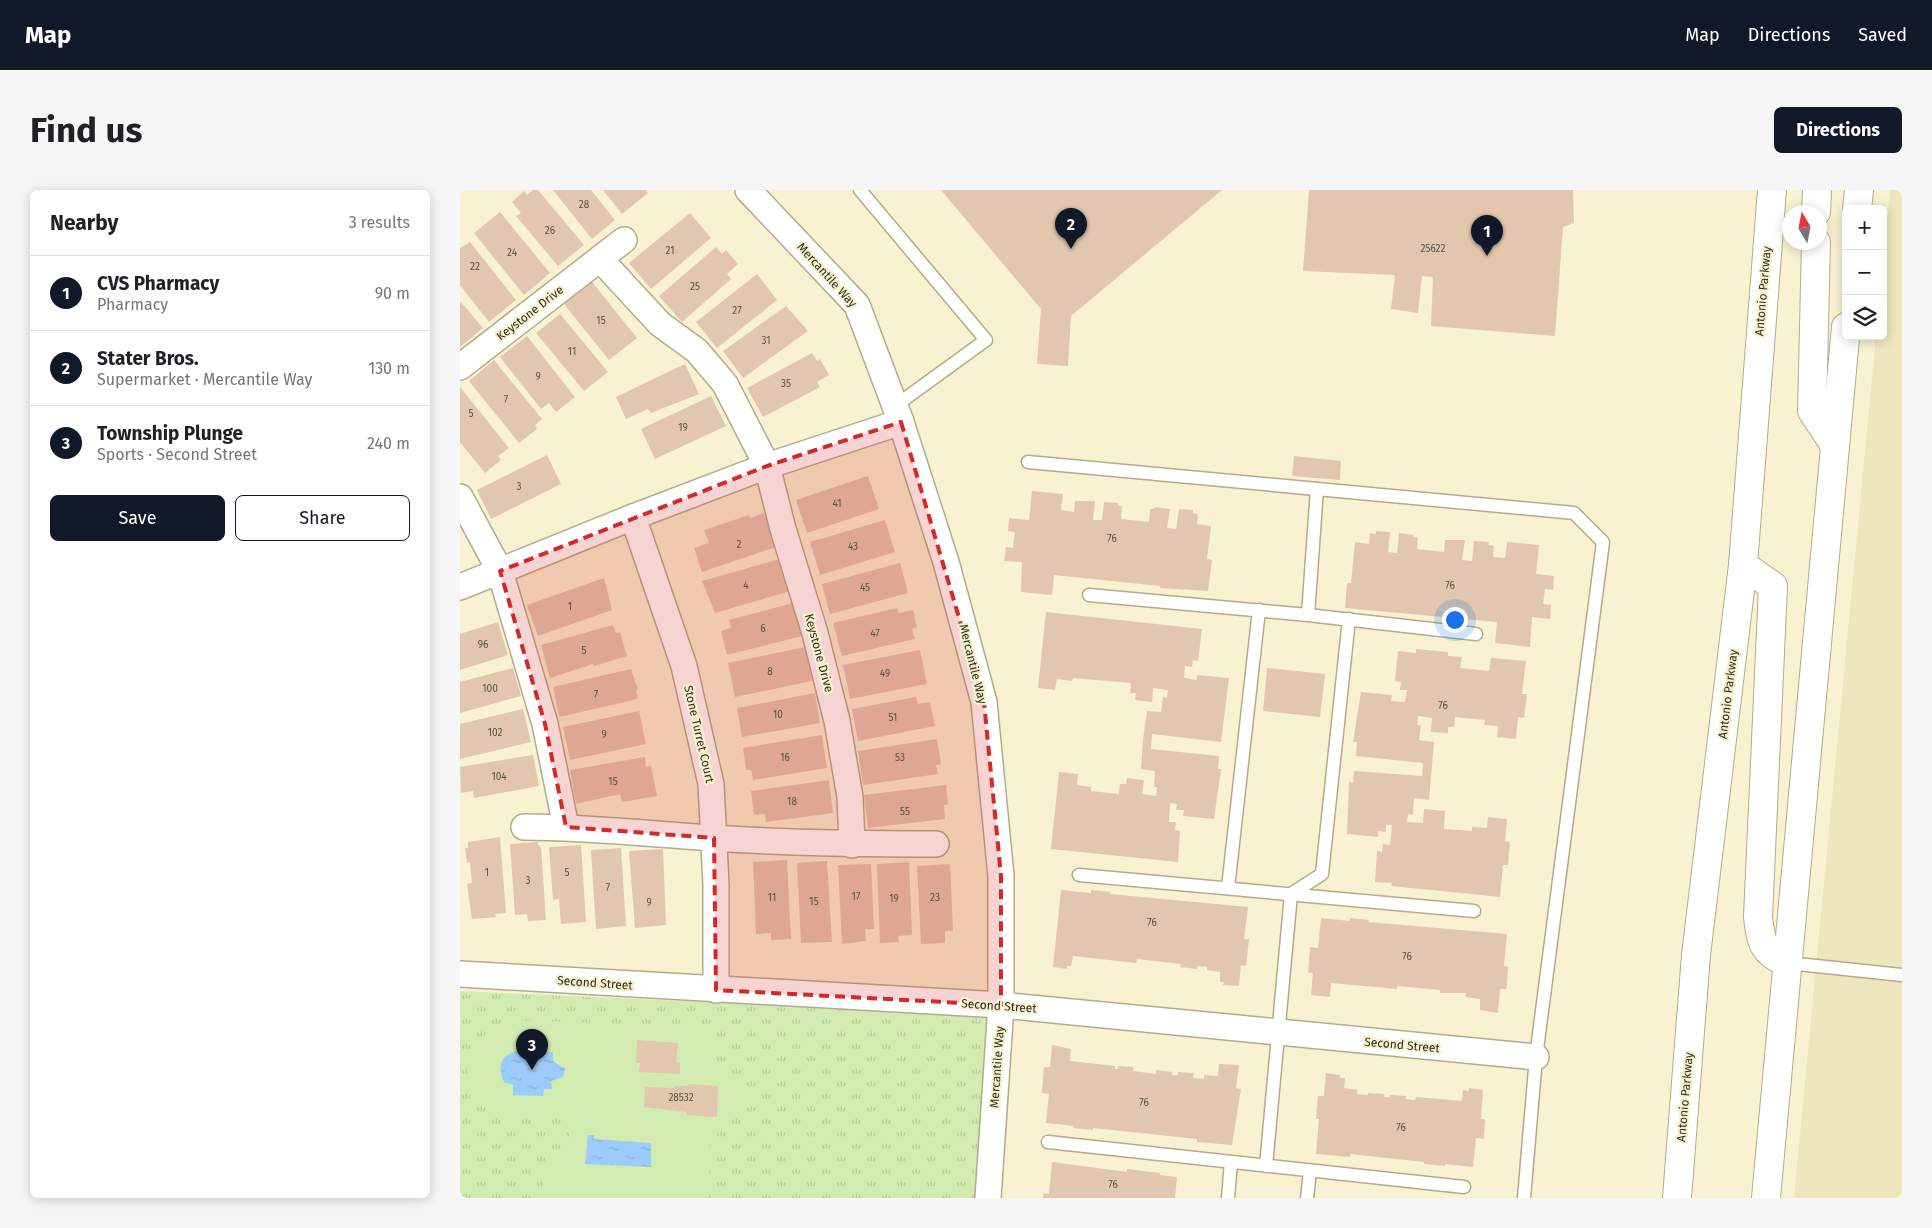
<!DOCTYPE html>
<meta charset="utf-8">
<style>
:root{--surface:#fff;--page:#f6f6f6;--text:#202124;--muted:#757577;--line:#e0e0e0;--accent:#111827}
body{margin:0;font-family:"Fira Sans",sans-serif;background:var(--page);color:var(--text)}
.controls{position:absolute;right:15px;top:15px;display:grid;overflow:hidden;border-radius:8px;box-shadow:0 2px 12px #0003}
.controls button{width:45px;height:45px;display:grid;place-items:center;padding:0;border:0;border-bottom:1px solid var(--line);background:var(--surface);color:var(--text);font:25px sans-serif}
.compass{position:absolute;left:1322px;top:15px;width:45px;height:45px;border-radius:50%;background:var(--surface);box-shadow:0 2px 12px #0003;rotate:350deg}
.you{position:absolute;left:994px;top:429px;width:18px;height:18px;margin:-12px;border:4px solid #fff;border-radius:50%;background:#1a73e8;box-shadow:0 0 0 8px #1a73e833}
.badge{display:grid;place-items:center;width:32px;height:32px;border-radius:50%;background:var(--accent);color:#fff;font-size:16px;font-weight:700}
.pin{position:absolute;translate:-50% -41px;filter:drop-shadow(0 1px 2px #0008)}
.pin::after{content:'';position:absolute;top:26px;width:18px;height:15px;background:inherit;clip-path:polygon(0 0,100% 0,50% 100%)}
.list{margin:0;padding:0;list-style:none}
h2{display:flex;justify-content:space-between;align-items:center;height:65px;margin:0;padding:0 20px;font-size:21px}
h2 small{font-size:16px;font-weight:400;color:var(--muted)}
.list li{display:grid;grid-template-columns:32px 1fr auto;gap:15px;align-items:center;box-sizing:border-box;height:75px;padding:0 20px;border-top:1px solid var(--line)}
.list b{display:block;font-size:19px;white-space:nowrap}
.list p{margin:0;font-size:16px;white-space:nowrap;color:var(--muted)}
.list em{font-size:16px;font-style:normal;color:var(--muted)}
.actions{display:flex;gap:10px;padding:15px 20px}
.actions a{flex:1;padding:11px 0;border:1px solid var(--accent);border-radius:8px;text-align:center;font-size:18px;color:var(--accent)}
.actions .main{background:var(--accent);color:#fff}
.icon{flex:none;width:28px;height:28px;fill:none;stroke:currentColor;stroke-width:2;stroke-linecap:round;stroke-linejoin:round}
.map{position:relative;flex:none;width:1442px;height:1008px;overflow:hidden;border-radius:8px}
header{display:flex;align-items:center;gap:30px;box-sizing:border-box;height:70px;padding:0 25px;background:var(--accent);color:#fff}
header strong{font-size:24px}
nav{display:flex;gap:28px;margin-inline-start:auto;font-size:18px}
.intro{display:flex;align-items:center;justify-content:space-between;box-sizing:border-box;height:120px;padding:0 30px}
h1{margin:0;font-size:35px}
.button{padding:12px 22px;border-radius:8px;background:var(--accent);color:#fff;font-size:18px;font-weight:700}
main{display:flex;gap:30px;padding:0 30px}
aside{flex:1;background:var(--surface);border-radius:8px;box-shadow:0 2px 12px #0003}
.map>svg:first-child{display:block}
.built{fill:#eee6bc}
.grass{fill:url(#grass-tufts)}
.pitch{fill:#d1ebb1}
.water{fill:url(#water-ripples)}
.building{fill:#e2c7ae}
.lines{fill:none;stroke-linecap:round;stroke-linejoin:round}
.lane-casing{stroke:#b2ac8b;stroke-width:15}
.street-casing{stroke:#b2ac8b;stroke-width:28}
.primary-casing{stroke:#b2ac8b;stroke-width:30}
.lane{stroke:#fff;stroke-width:12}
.street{stroke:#fff;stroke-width:25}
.primary{stroke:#fff;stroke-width:28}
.marked{fill:#d62828;fill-opacity:0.2;stroke:#d62828;stroke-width:4;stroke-dasharray:10 6;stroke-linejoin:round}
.labels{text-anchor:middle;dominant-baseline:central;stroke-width:4.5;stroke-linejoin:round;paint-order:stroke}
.number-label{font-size:10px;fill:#5a5242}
.street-label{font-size:12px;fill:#2d2b1e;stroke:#f8f2d0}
</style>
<header>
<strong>Map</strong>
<nav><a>Map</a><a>Directions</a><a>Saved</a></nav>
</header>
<div class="intro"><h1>Find us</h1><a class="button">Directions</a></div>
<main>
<aside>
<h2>Nearby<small>3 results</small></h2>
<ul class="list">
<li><span class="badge">1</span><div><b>CVS Pharmacy</b><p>Pharmacy</p></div><em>90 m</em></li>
<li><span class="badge">2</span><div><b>Stater Bros.</b><p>Supermarket · Mercantile Way</p></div><em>130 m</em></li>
<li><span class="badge">3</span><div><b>Township Plunge</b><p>Sports · Second Street</p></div><em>240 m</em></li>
</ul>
<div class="actions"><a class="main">Save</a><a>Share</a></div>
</aside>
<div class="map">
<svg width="1442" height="1008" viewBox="0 0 1442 1008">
<defs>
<pattern id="grass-tufts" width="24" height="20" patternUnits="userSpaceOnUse" patternTransform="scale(1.25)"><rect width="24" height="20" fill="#d1ebb1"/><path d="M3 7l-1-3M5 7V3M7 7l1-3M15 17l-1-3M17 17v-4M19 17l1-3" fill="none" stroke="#b4ca98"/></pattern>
<pattern id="water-ripples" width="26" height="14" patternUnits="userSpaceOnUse" patternTransform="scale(1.25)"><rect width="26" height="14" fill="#9bccfb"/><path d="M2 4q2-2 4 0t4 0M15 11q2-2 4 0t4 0" fill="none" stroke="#86afd7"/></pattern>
</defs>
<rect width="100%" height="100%" fill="#f8f2d0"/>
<path class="built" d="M 1430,0 L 1442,0 L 1442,1008 L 1334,1008 L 1416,146 L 1423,146 L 1423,68 Z"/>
<path class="grass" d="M 0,801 L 529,825 L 521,1008 L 0,1008 Z"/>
<path class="pitch" d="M 49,830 L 254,837 L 254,882 C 271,886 281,891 288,908 C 284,928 269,932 250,935 L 249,1008 L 83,1008 L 86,962 L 108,960 L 110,929 L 38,922 L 20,908 L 9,895 L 8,873 L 18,849 Z"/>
<g class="water">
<path d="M 58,853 L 85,855 L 86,862 L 93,862 L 93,871 L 105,879 L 103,887 L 91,891 L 92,899 L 84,899 L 83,906 L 53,905 L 53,895 L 44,892 C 37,876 40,866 57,861 Z"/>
<path d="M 128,945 L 134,945 L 134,949 L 191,953 L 191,977 L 125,974 Z"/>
</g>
<g class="building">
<path d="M 73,0 L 78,0 L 124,55 L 98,76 L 56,26 L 61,23 L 52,12 L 64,1 L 67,5 Z"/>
<path d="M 93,0 L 131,0 L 155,30 L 132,49 Z"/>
<path d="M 143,0 L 185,0 L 188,3 L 162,24 Z"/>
<path d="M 481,0 L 762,0 L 611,126 L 608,176 L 577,174 L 581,119 Z"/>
<path d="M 849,0 L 1113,0 L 1114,33 L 1103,37 L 1095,146 L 971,136 L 973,87 L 962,86 L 958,123 L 931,119 L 935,85 L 843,81 Z"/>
<path d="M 40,22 L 90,83 L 64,105 L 14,43 Z"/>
<path d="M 230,23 L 251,48 L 191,99 L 169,73 Z"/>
<path d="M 10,52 L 56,110 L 29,132 L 0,95 L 0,58 Z"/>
<path d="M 256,57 L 262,64 L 266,60 L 278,74 L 267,84 L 271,89 L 222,132 L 199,106 Z"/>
<path d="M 297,84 L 317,110 L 257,158 L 236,132 Z"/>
<path d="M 132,92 L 177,148 L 149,170 L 104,114 Z"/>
<path d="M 0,111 L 23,138 L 0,157 Z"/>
<path d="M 326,116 L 348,141 L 283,188 L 263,161 Z"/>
<path d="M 100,124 L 148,182 L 124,201 L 76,143 Z"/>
<path d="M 67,146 L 115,207 L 96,222 L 89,213 L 81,219 L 40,167 Z"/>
<path d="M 352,163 L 357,171 L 360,169 L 369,185 L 357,192 L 360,197 L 303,227 L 287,198 Z"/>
<path d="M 34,170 L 82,229 L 75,235 L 77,239 L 59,253 L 9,191 Z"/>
<path d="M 225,174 L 239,204 L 191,223 L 188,219 L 166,229 L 156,207 Z"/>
<path d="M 0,197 L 49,258 L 38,266 L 41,270 L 25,283 L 0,252 Z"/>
<path d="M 251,206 L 266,236 L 195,269 L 181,239 Z"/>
<path d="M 87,265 L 101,294 L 31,329 L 17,300 Z"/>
<path d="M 834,266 L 881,271 L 880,290 L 832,286 Z"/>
<path d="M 408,286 L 419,319 L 347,343 L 336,310 Z"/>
<path d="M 572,301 L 603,304 L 601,320 L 614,322 L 615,311 L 635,311 L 633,330 L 642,330 L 644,312 L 658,313 L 658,316 L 662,316 L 661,329 L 689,332 L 690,319 L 694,319 L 695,317 L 710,319 L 707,338 L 716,339 L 719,319 L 733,320 L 733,323 L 738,324 L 737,334 L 751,336 L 747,369 L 752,370 L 748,401 L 700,398 L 700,396 L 594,385 L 592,405 L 561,402 L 562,372 L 544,371 L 546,357 L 553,358 L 555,342 L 548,341 L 549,328 L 569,330 Z"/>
<path d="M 304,323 L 316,357 L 242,382 L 234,358 L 249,353 L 244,340 L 289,325 L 290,328 Z"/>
<path d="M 425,330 L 435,362 L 360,385 L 350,352 Z"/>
<path d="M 916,341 L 930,342 L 928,362 L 937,363 L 939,343 L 953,345 L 953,347 L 958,348 L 957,359 L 984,362 L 985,350 L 1005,350 L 1002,370 L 1012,371 L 1014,351 L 1029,352 L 1028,355 L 1034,356 L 1033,367 L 1045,368 L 1047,352 L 1079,355 L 1076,384 L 1094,386 L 1093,400 L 1085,399 L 1083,414 L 1091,415 L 1090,429 L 1072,427 L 1070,457 L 1035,453 L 1037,432 L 885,418 L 887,393 L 891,393 L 895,352 L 909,354 L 910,343 L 916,344 Z"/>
<path d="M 320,369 L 330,401 L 255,423 L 242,391 Z"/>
<path d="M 440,373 L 448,403 L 370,424 L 362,394 Z"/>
<path d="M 144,388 L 152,420 L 78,446 L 67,415 Z"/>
<path d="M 333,413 L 342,446 L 267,465 L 261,441 L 271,438 L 269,430 Z"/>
<path d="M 437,418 L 439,423 L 453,420 L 457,437 L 452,439 L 455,449 L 382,466 L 373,433 Z"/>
<path d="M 586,422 L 742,439 L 738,471 L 733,470 L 732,477 L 725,476 L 724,488 L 737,490 L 737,485 L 769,488 L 761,552 L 692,544 L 691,559 L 759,566 L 758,579 L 761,579 L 754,629 L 723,626 L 724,620 L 716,620 L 717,614 L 710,613 L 709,632 L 716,632 L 715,640 L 720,641 L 718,672 L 591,659 L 599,582 L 618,584 L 617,595 L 631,597 L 631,601 L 659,604 L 660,594 L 666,594 L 667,588 L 684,590 L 682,604 L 696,606 L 697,597 L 694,597 L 695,581 L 681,579 L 683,550 L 687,521 L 701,522 L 703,507 L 707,508 L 708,500 L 693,498 L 692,512 L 675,510 L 676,503 L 670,503 L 671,493 L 613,488 L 612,491 L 597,489 L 595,500 L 578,498 Z"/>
<path d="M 38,432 L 48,465 L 0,480 L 0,444 Z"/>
<path d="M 153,435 L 156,443 L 160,442 L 167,466 L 134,476 L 133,474 L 90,488 L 81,455 Z"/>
<path d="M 345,457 L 352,491 L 275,507 L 268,473 Z"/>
<path d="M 956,459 L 988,462 L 988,466 L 1002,467 L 1000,478 L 1029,481 L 1031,468 L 1066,471 L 1062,504 L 1067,504 L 1064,528 L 1058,527 L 1056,549 L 1037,547 L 1038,536 L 1024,535 L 1025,530 L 995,527 L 994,537 L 988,537 L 988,543 L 971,542 L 972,528 L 958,526 L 957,535 L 961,535 L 959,550 L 974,552 L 969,610 L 954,608 L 953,625 L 948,624 L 947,632 L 963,633 L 964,619 L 985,621 L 984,639 L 1012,641 L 1012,637 L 1027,638 L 1028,627 L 1047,629 L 1045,651 L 1050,652 L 1048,675 L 1043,675 L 1040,707 L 931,696 L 932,693 L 915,692 L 917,661 L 922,662 L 923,654 L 930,655 L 932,635 L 926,635 L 926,642 L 918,641 L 918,647 L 887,644 L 889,592 L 893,593 L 894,581 L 962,586 L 963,573 L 896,566 L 897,552 L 893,552 L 901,502 L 932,505 L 931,511 L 945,512 L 947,500 L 940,500 L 941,492 L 935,491 L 938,461 L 956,463 Z"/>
<path d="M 460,460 L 467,494 L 390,509 L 383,475 Z"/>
<path d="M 53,478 L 61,506 L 0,523 L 0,492 Z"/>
<path d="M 807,478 L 865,484 L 860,527 L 803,521 Z"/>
<path d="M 171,479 L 178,500 L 176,500 L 178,509 L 99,527 L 93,497 Z"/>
<path d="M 355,503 L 360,533 L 282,547 L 277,518 Z"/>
<path d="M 456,507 L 458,514 L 470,512 L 475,536 L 398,551 L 392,519 Z"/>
<path d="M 63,519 L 71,552 L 0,569 L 0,534 Z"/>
<path d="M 179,521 L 186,554 L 110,570 L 103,537 Z"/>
<path d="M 362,545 L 367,578 L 293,590 L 291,580 L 286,580 L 283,558 Z"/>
<path d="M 477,549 L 481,574 L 476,575 L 478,584 L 403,595 L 398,561 Z"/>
<path d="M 73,565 L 79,596 L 14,608 L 13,601 L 1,603 L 0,577 Z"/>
<path d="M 185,567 L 186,577 L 191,576 L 197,606 L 162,612 L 160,604 L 116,614 L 110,580 Z"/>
<path d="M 369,590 L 373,623 L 306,632 L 305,624 L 294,625 L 291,601 Z"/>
<path d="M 486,595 L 488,614 L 484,615 L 485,629 L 408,638 L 404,605 Z"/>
<path d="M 40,647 L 46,723 L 35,724 L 36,727 L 12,729 L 7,694 L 12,693 L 10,672 L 7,673 L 5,658 L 8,658 L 8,652 Z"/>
<path d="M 78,652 L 79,657 L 81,657 L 86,730 L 68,731 L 67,724 L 55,725 L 50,654 Z"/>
<path d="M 121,655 L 126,732 L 101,734 L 99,709 L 93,710 L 89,657 Z"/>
<path d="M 161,658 L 166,736 L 136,739 L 131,660 Z"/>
<path d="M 203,659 L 206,735 L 175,738 L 169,661 Z"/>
<path d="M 327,670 L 331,749 L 311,750 L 311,743 L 296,744 L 293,672 Z"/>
<path d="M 367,671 L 372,752 L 341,753 L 337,673 Z"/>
<path d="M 449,672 L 452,745 L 438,746 L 439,752 L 420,753 L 417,674 Z"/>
<path d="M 411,674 L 414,739 L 405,739 L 406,751 L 382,754 L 378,675 Z"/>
<path d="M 490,674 L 493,741 L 485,741 L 485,753 L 461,754 L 457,676 Z"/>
<path d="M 601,700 L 631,703 L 631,700 L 650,702 L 650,704 L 788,717 L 784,749 L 789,749 L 786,776 L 781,775 L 779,796 L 763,795 L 764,792 L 760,792 L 760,782 L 747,780 L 747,777 L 738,776 L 737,779 L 720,777 L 721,774 L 677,769 L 676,773 L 613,766 L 611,776 L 607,776 L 607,779 L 593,777 Z"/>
<path d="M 861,728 L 890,731 L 890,728 L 909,730 L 908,732 L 1047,744 L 1044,776 L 1048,777 L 1047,794 L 1046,799 L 1040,799 L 1038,823 L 1020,820 L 1020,809 L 1006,807 L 1006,803 L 980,803 L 980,800 L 937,796 L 937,799 L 871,793 L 870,807 L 851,805 L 853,783 L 848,783 L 850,757 L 858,758 Z"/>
<path d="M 177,850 L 218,853 L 216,872 L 220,872 L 220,884 L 179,882 L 180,873 L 176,873 Z"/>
<path d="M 592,855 L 611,859 L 610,871 L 655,876 L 655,879 L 658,879 L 658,876 L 674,877 L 673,881 L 696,884 L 696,880 L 712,882 L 712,885 L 718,885 L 718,882 L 734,883 L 733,888 L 744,889 L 744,885 L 758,886 L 759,874 L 779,875 L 776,898 L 781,899 L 772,955 L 737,952 L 737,949 L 633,938 L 633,940 L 613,938 L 614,936 L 586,933 L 589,904 L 582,903 L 584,877 L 590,877 Z"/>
<path d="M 866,883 L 880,885 L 880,888 L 885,888 L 884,898 L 898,900 L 897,904 L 908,905 L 908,903 L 924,904 L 924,907 L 930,907 L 930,905 L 946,906 L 946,909 L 955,910 L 956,907 L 1002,911 L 1003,900 L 1009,901 L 1009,898 L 1023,900 L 1021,929 L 1025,929 L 1024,949 L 1016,948 L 1013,977 L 985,974 L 985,976 L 964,974 L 964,972 L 890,964 L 890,967 L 856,964 L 859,929 L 856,929 L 858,906 L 864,906 Z"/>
<path d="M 228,894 L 258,896 L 257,927 L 226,925 L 226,922 L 184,917 L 185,897 L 214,898 L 214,896 L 228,896 Z"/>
<path d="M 592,972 L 667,982 L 667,979 L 700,983 L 700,985 L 717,987 L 715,1008 L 583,1008 L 584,1003 L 589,1004 Z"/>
</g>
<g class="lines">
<g class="lane-casing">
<g id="lane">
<path d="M 400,0 L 526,150 L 435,216"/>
<path d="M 568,272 L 1114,323 L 1143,352 L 1076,867 L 1064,1008"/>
<path d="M 629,405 L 848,425 L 1016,444"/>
<path d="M 848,425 L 857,299"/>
<path d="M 619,685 L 1014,721"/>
<path d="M 768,698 L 799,420"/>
<path d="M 1328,773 L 1442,785"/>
<path d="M 588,952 L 1004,997"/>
<path d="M 806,976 L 831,704 L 862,684 L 889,429"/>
<path d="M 768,1008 L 771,972"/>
<path d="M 847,1008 L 850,981"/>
</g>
</g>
<g class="street-casing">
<g id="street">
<path d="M 288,0 L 397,115 L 441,232 L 486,372 L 524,512 L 541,686 L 541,815 L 528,1008"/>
<path d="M 140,69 L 200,134 L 237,161 L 265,194 L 307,276 L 323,339 L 355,443 L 377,531 L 390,607 L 392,655"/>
<path d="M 0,177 L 164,50"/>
<path d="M 0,307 L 40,381 L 85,534 L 106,637"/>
<path d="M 173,327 L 224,476 L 251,594 L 256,695 L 256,800"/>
<path d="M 0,397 L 173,327 L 307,276 L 441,232"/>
<path d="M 64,637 C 127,637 190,644 253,648 C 327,653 402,654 476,654"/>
<path d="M 0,784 L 541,815 L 1076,867"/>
</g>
</g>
<g class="primary-casing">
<g id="primary">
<path d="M 1397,19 L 1399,0"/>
<path d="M 1356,22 L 1357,0"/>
<path d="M 1356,52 L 1352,221 L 1374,254"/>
<path d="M 1283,375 L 1313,396 L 1298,727 C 1301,753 1303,763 1328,773"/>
<path d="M 1217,1008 L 1236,765 L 1283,375 L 1312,0"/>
<path d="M 1306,1008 L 1386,137"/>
</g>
</g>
<use href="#lane" class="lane"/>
<use href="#street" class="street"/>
<use href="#primary" class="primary"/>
</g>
<path class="marked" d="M 441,232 L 524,512 L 541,686 L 541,815 L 256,800 L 254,648 L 106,637 L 85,534 L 40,381 L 307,276 Z"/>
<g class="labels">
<g class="number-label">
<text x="124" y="15">28</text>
<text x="90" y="41">26</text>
<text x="973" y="59">25622</text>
<text x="210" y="61">21</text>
<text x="52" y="63">24</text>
<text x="15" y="77">22</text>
<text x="235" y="97">25</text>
<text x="277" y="121">27</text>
<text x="141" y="131">15</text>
<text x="306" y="151">31</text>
<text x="112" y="162">11</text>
<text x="78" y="187">9</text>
<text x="326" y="194">35</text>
<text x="46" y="210">7</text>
<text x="11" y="224">5</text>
<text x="223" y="238">19</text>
<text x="59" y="297">3</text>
<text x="377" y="314">41</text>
<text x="652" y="349">76</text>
<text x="279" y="355">2</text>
<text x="393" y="357">43</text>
<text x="286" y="396">4</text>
<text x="990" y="396">76</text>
<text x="405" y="398">45</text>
<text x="110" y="417">1</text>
<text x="303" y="439">6</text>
<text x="415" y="444">47</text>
<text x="23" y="455">96</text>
<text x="124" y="461">5</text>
<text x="310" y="482">8</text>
<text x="425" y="484">49</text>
<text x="30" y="499">100</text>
<text x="136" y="505">7</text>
<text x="983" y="516">76</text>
<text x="318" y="525">10</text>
<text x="433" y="528">51</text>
<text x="35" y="543">102</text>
<text x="144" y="545">9</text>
<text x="325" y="568">16</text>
<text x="440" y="568">53</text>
<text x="39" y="587">104</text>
<text x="153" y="592">15</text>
<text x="332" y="612">18</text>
<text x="445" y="622">55</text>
<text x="27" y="683">1</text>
<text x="107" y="683">5</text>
<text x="68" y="691">3</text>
<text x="148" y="698">7</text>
<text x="396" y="707">17</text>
<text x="312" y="708">11</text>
<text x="475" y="708">23</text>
<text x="434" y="709">19</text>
<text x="354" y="712">15</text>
<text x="189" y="713">9</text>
<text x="692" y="733">76</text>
<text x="947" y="767">76</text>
<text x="221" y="908">28532</text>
<text x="684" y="913">76</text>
<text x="941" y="938">76</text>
<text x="653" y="995">76</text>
</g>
<g class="street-label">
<text transform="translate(367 85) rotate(48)">Mercantile Way</text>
<text transform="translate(1303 101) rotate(-85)">Antonio Parkway</text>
<text transform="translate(70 123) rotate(-38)">Keystone Drive</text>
<text transform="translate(359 463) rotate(75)">Keystone Drive</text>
<text transform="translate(513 474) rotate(76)">Mercantile Way</text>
<text transform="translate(1268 504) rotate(-83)">Antonio Parkway</text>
<text transform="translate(239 544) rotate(77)">Stone Turret Court</text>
<text transform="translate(135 793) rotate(4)">Second Street</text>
<text transform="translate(539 816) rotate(4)">Second Street</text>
<text transform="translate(942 855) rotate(5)">Second Street</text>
<text transform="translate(537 877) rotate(-86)">Mercantile Way</text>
<text transform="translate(1225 907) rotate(-85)">Antonio Parkway</text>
</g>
</g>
</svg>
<div class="controls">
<button>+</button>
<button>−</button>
<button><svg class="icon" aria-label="layers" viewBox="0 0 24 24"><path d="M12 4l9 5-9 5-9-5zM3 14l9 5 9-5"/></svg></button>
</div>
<svg class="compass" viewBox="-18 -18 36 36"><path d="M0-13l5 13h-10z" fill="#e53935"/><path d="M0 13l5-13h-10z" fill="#757577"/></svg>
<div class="you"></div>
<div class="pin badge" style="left:1027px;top:66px">1</div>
<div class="pin badge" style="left:611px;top:59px">2</div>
<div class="pin badge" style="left:72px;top:880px">3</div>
</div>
</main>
